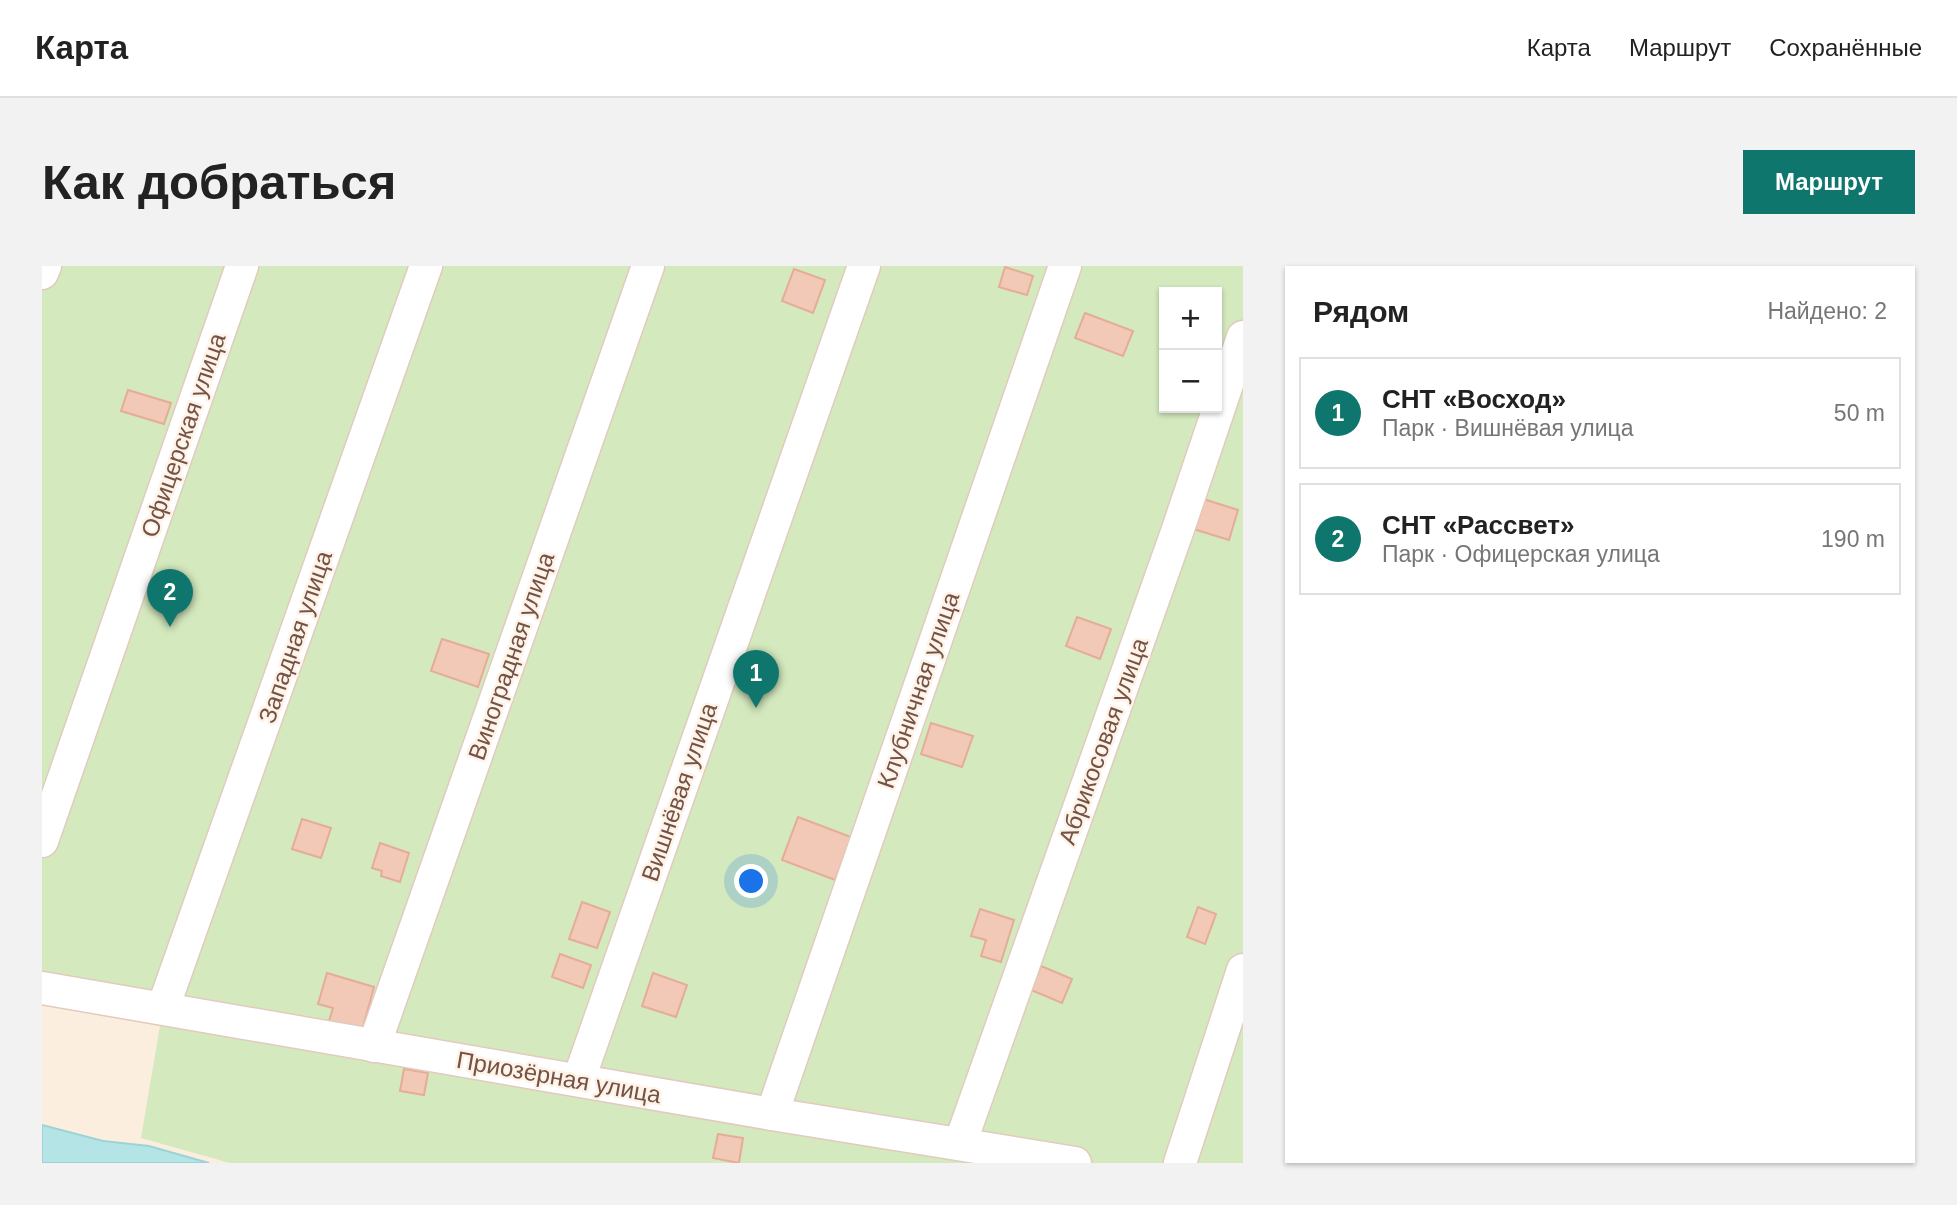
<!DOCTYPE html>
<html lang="ru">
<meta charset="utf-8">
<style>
:root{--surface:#fff;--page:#f2f2f2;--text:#222;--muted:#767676;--line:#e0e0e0;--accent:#0f766e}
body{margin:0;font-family:Arial,sans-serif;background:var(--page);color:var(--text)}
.controls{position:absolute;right:21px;top:21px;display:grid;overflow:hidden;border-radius:0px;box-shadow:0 2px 5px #0004}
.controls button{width:63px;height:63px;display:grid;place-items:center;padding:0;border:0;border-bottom:2px solid var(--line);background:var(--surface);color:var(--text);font:35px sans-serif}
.you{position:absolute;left:710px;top:616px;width:24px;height:24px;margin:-18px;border:5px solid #fff;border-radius:50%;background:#1a73e8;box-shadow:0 0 0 10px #1a73e833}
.badge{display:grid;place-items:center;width:46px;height:46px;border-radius:50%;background:var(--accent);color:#fff;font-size:23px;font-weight:700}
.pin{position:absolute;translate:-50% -58px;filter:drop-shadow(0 2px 4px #0008)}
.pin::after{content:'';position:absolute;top:37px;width:24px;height:21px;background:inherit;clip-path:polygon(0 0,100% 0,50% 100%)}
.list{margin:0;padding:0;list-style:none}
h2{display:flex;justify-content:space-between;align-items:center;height:91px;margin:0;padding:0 28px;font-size:30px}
h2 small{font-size:23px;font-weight:400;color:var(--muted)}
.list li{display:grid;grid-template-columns:46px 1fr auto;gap:21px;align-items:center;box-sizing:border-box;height:112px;margin:0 14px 14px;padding:0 14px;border:2px solid var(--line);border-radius:0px}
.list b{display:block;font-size:26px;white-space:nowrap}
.list p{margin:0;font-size:23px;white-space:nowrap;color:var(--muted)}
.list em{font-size:23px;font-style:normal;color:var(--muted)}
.map{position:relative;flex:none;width:1201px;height:897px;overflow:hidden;border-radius:0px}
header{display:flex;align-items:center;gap:42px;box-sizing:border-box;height:98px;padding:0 35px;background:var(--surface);border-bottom:2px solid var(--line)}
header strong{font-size:33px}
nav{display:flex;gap:38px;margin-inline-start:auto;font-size:24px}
.intro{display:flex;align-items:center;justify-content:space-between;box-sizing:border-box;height:168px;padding:0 42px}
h1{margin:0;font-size:49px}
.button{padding:18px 32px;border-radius:0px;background:var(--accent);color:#fff;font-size:24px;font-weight:700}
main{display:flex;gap:42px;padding:0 42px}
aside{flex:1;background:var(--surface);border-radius:0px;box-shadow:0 2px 5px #0004}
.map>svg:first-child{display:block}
.green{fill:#d4e9be;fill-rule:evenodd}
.water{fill:#b4e4e5;stroke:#9ad4d7;stroke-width:2}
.building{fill:#f2c8b7;stroke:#e5ac97;stroke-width:2}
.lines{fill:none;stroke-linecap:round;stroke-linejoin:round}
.minor-casing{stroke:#e2cbbe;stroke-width:35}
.minor{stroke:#fff;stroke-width:32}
.labels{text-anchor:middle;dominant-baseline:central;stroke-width:5;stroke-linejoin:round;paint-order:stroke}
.street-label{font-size:24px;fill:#735247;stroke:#fff2e6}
</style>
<header>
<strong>Карта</strong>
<nav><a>Карта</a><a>Маршрут</a><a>Сохранённые</a></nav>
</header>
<div class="intro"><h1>Как добраться</h1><a class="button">Маршрут</a></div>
<main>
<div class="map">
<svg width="1201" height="897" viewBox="0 0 1201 897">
<rect width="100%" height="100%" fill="#fceedf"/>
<path class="green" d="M 0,0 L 1201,0 L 1201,897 L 188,897 L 99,872 L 121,742 L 0,722 ZM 1122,26 L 1175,26 L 1175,142 L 1122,142 Z"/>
<path class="water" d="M 0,859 L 61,875 L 107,880 L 167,897 L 0,897 Z"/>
<g class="building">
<path d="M 963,1 L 991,10 L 985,29 L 957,21 Z"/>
<path d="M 752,3 L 783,14 L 771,47 L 740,35 Z"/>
<path d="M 1043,47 L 1091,65 L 1081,90 L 1033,72 Z"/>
<path d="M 86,124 L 129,137 L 122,158 L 79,145 Z"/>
<path d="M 1155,231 L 1196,244 L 1187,274 L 1145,261 Z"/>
<path d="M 1035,351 L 1069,363 L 1058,393 L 1024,380 Z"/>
<path d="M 400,373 L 447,388 L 436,421 L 389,405 Z"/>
<path d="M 889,457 L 931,470 L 920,501 L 879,488 Z"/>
<path d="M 756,551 L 809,571 L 793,614 L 740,594 Z"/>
<path d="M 260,553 L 289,562 L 279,592 L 250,583 Z"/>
<path d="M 338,577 L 367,587 L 358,616 L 339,610 L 340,605 L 330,602 Z"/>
<path d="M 540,636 L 568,646 L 555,682 L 527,673 Z"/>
<path d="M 1156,641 L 1174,648 L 1163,678 L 1145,671 Z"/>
<path d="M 938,643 L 972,654 L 959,696 L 939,690 L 944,674 L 929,670 Z"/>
<path d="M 518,688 L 549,699 L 541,722 L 510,711 Z"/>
<path d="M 999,700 L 1030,713 L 1020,737 L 989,724 Z"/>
<path d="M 285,707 L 332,721 L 320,765 L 287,755 L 291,742 L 276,738 Z"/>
<path d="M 611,707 L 645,719 L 634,751 L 600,740 Z"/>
<path d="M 362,803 L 386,807 L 382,829 L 358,825 Z"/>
<path d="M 676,868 L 701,872 L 697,897 L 671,892 Z"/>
</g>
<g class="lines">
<g class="minor-casing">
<g id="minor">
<path d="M 0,7 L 3,0"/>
<path d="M 0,575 L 200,0"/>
<path d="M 0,722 L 730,848 L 1033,897"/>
<path d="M 121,742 L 384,0"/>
<path d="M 332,780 L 606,0"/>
<path d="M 537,813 L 822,0"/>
<path d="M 730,848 L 1023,0"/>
<path d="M 918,878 L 1135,266 L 1201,71"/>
<path d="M 1138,897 L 1201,704"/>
</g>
</g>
<use href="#minor" class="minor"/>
</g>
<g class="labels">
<g class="street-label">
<text transform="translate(141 169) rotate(-71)">Офицерская улица</text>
<text transform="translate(253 371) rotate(-71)">Западная улица</text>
<text transform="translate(469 390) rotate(-71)">Виноградная улица</text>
<text transform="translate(876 424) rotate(-71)">Клубничная улица</text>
<text transform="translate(1061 475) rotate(-70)">Абрикосовая улица</text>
<text transform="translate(637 526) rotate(-71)">Вишнёвая улица</text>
<text transform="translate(517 811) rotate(10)">Приозёрная улица</text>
</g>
</g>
</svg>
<div class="controls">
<button>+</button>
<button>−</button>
</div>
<div class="you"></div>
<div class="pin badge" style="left:714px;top:442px">1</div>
<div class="pin badge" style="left:128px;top:361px">2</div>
</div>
<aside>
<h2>Рядом<small>Найдено: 2</small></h2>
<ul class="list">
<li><span class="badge">1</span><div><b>СНТ «Восход»</b><p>Парк · Вишнёвая улица</p></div><em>50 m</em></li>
<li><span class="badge">2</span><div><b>СНТ «Рассвет»</b><p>Парк · Офицерская улица</p></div><em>190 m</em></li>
</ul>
</aside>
</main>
